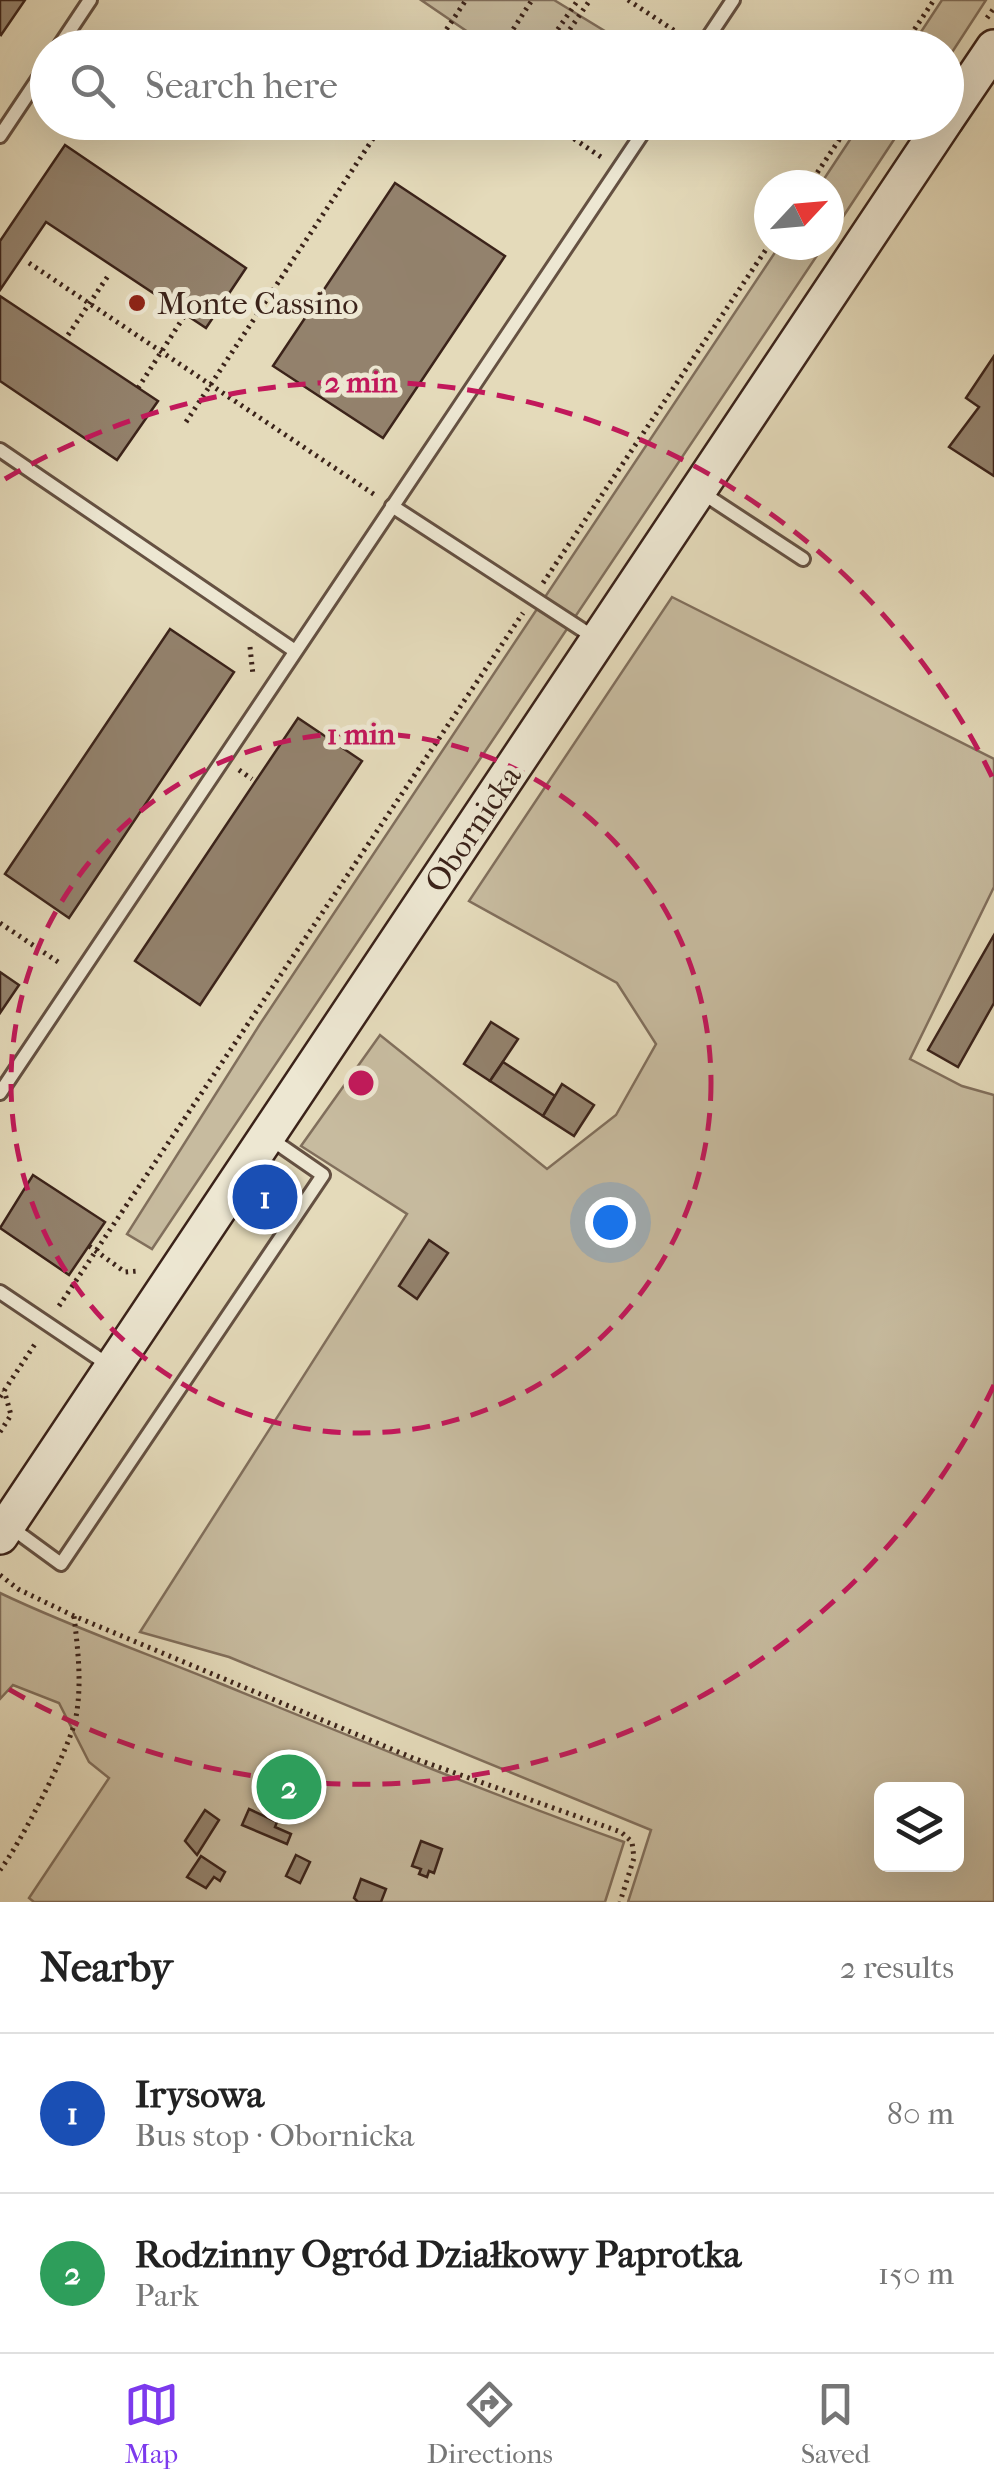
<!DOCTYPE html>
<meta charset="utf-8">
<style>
:root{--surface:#fff;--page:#f6f6f6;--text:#222;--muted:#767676;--line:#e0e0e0;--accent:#7c3aed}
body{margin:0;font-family:"IM FELL French Canon",serif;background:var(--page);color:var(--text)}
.controls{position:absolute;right:30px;bottom:30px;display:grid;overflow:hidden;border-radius:15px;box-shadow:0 10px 40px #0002}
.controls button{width:90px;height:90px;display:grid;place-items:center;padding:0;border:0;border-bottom:2px solid var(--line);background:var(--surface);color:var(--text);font:50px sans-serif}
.compass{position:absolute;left:754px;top:170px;width:90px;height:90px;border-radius:50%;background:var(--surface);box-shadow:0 10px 40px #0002;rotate:64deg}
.you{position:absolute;left:610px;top:1222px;width:35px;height:35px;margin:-25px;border:8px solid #fff;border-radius:50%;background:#1a73e8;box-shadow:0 0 0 15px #1a73e833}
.badge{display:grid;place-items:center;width:65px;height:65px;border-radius:50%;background:var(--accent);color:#fff;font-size:32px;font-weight:700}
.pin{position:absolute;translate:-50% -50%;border:5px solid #fff;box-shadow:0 2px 10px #0006}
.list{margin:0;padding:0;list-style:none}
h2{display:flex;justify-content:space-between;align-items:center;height:130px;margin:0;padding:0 40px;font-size:42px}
h2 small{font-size:32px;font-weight:400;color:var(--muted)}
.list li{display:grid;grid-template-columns:65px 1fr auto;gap:30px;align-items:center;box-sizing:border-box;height:160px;padding:0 40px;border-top:2px solid var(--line)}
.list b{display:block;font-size:38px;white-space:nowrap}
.list p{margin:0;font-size:32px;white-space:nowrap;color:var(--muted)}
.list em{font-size:32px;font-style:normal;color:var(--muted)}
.icon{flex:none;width:55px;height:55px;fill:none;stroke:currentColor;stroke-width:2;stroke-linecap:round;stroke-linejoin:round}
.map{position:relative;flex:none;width:994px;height:1902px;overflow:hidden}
.search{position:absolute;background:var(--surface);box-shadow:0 10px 40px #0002;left:30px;right:30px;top:30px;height:110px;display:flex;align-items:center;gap:25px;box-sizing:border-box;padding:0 35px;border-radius:55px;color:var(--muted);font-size:38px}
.sheet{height:450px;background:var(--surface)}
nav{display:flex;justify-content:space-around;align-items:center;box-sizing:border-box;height:140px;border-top:2px solid var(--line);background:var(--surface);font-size:28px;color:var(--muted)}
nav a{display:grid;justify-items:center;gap:5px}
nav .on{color:var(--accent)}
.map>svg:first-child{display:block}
.green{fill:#c7bb9f;stroke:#816f5c;stroke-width:2.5;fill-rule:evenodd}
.building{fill:#93826d;stroke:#3b231a;stroke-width:2.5}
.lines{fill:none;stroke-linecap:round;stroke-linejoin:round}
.service-casing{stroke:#655142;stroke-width:18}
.secondary-casing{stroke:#3b231a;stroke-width:40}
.path{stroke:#3b231a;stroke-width:5;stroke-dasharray:2.5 5;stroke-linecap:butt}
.service{stroke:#ede7d2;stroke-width:12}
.secondary{stroke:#ede7d2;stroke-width:35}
.ring{fill:none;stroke:#c2185b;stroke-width:5;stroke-dasharray:18 12}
.poi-dot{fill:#8f2418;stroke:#ede7d2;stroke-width:4}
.labels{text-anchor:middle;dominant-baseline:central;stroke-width:10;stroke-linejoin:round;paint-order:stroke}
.poi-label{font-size:32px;fill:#3b231a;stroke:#ede7d2;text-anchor:start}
.street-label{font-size:32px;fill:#3b231a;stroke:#ede7d2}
.centre{fill:#c2185b;stroke:#ede7d2;stroke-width:5}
.ring-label{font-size:30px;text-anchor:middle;font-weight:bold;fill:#c2185b;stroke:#ede7d2;stroke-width:10;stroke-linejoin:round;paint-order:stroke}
</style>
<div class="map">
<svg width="994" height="1902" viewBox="0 0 994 1902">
<rect width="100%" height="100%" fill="#e4daba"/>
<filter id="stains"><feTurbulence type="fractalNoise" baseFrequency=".002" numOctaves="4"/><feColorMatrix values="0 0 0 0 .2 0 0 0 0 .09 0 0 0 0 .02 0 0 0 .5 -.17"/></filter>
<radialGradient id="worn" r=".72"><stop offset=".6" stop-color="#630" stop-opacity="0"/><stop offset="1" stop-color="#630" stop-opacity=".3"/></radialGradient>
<g class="green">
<path d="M 421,0 L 554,0 L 631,47 L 490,47 Z"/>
<path d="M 942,0 L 986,0 L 947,60 L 946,48 L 911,47 Z"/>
<path d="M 861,123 L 905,123 L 829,238 L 829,185 L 820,185 Z"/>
<path d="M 780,245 L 824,245 L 152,1249 L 127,1234 L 260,1024 Z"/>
<path d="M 672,597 L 994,759 L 994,887 L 910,1059 L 962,1086 L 994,1095 L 994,1902 L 628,1902 L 651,1830 L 229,1657 L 140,1632 L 407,1214 L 301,1146 L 380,1035 L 547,1169 L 616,1115 L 656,1044 L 617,983 L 469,901 ZM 882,1790 L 956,1790 L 956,1864 L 882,1864 Z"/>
<path d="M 0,1593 C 71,1627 146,1653 219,1683 C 354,1738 488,1793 624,1842 L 605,1902 L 34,1902 L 29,1898 L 109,1778 L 89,1762 L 59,1703 L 13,1685 L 0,1699 Z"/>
</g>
<g class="building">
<path d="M 0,0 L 25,0 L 1,35 L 0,34 Z"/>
<path d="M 65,145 L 246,268 L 206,328 L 46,222 L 0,290 L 0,241 Z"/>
<path d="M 395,183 L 505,256 L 383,438 L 273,366 Z"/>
<path d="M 0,296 L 158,401 L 117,460 L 0,381 Z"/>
<path d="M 994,356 L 994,476 L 949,447 L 979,407 L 966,398 Z"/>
<path d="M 170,629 L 234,672 L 69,918 L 5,874 Z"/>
<path d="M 298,718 L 362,761 L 200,1005 L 135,961 Z"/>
<path d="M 994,935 L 994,1003 L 958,1067 L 928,1050 Z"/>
<path d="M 0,972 L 19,985 L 0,1013 Z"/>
<path d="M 491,1022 L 518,1039 L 490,1081 L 464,1064 Z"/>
<path d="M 503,1062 L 555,1096 L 543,1116 L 490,1081 Z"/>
<path d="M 562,1084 L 594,1105 L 574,1136 L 543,1116 Z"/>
<path d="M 33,1175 L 105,1222 L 69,1275 L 0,1228 Z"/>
<path d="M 429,1240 L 448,1253 L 417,1299 L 399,1286 Z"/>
<path d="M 249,1809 L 277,1822 L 275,1827 L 291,1834 L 287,1844 L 242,1825 Z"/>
<path d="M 205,1810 L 219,1820 L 197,1855 L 185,1841 Z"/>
<path d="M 421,1841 L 442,1849 L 434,1873 L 429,1871 L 427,1877 L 419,1874 L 421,1869 L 412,1866 Z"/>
<path d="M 296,1855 L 310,1862 L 300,1883 L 286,1876 Z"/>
<path d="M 201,1856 L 225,1872 L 220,1881 L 214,1877 L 206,1888 L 187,1877 Z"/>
<path d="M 361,1879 L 386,1889 L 381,1902 L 358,1902 L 354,1898 Z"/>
</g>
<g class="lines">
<g class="service-casing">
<g id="service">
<path d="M 58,48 L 90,0"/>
<path d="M 701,48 L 733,0"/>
<path d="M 0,136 L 48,64"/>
<path d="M 0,450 L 295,651"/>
<path d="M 701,492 L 803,559"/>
<path d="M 392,506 L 595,638"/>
<path d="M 0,1093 L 650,122"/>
<path d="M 0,1292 L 110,1366"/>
<path d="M 9,1526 L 61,1564 L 323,1175 L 268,1137"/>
</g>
</g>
<g class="secondary-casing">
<g id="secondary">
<path d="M 946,119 L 994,48"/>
<path d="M 0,1536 L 944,122"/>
</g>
</g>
<g class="path">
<path d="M 628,0 L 684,37"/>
<path d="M 987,18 L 994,8"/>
<path d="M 434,48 L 466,0"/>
<path d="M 501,48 L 532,0"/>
<path d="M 545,48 L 578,0"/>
<path d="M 557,48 L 590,0"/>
<path d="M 902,48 L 934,0"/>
<path d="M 549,122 L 601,157"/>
<path d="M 809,185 L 851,122"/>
<path d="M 29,263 L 375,495"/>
<path d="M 68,335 L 110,273"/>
<path d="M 138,388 L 185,315"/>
<path d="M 186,422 L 384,122"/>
<path d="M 543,583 L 769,245"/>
<path d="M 250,647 L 253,675"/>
<path d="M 239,770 L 252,779"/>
<path d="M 0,923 L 61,964"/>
<path d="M 89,1246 L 125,1272 L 138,1271"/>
<path d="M 59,1306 L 523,613"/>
<path d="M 0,1397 L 37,1341"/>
<path d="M 0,1432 L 11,1415 L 4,1390"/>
<path d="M 0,1575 L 18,1589 L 74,1616 L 413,1758 L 621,1832 L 632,1842 L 634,1858 L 620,1902"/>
<path d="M 0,1870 C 19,1846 71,1746 76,1717 C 82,1683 78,1651 74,1616"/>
</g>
<use href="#service" class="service"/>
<use href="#secondary" class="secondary"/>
</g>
<g class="ring">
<circle cx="361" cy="1083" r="350"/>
<path d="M994 1385A701 701 0 0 1 5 1687M5 479A701 701 0 0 1 994 781"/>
</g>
<circle class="poi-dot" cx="137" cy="303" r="10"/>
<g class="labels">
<g class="poi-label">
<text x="157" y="303">Monte Cassino</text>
</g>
<g class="street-label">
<text transform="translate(473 829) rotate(-56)">Obornicka</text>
</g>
</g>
<circle cx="361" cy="1083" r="15" class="centre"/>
<g class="ring-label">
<text x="361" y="392">2 min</text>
<text x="361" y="744">1 min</text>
</g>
<rect width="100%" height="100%" filter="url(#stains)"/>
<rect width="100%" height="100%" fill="url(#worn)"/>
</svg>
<div class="controls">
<button><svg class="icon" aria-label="layers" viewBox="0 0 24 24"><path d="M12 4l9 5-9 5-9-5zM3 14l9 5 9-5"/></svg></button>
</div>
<svg class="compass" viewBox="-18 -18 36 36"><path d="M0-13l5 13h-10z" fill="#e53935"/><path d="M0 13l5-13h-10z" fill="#767676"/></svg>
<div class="you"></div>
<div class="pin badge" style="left:265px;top:1197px;background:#1a4fb4">1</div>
<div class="pin badge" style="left:289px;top:1787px;background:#2e9e5b">2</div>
<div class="search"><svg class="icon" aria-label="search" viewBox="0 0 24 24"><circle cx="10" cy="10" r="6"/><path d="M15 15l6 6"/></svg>Search here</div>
</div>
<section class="sheet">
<h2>Nearby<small>2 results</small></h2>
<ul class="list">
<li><span class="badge" style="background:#1a4fb4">1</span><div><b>Irysowa</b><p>Bus stop · Obornicka</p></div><em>80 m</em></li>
<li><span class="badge" style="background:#2e9e5b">2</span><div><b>Rodzinny Ogród Działkowy Paprotka</b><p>Park</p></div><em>150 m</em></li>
</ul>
</section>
<nav>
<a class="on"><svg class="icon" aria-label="map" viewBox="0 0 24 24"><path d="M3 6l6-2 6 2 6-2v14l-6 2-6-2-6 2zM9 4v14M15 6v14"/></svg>Map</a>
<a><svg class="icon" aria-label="directions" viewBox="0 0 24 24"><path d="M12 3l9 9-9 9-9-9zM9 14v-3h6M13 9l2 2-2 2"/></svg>Directions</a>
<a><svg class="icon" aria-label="saved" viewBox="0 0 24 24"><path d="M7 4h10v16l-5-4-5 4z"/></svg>Saved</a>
</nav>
